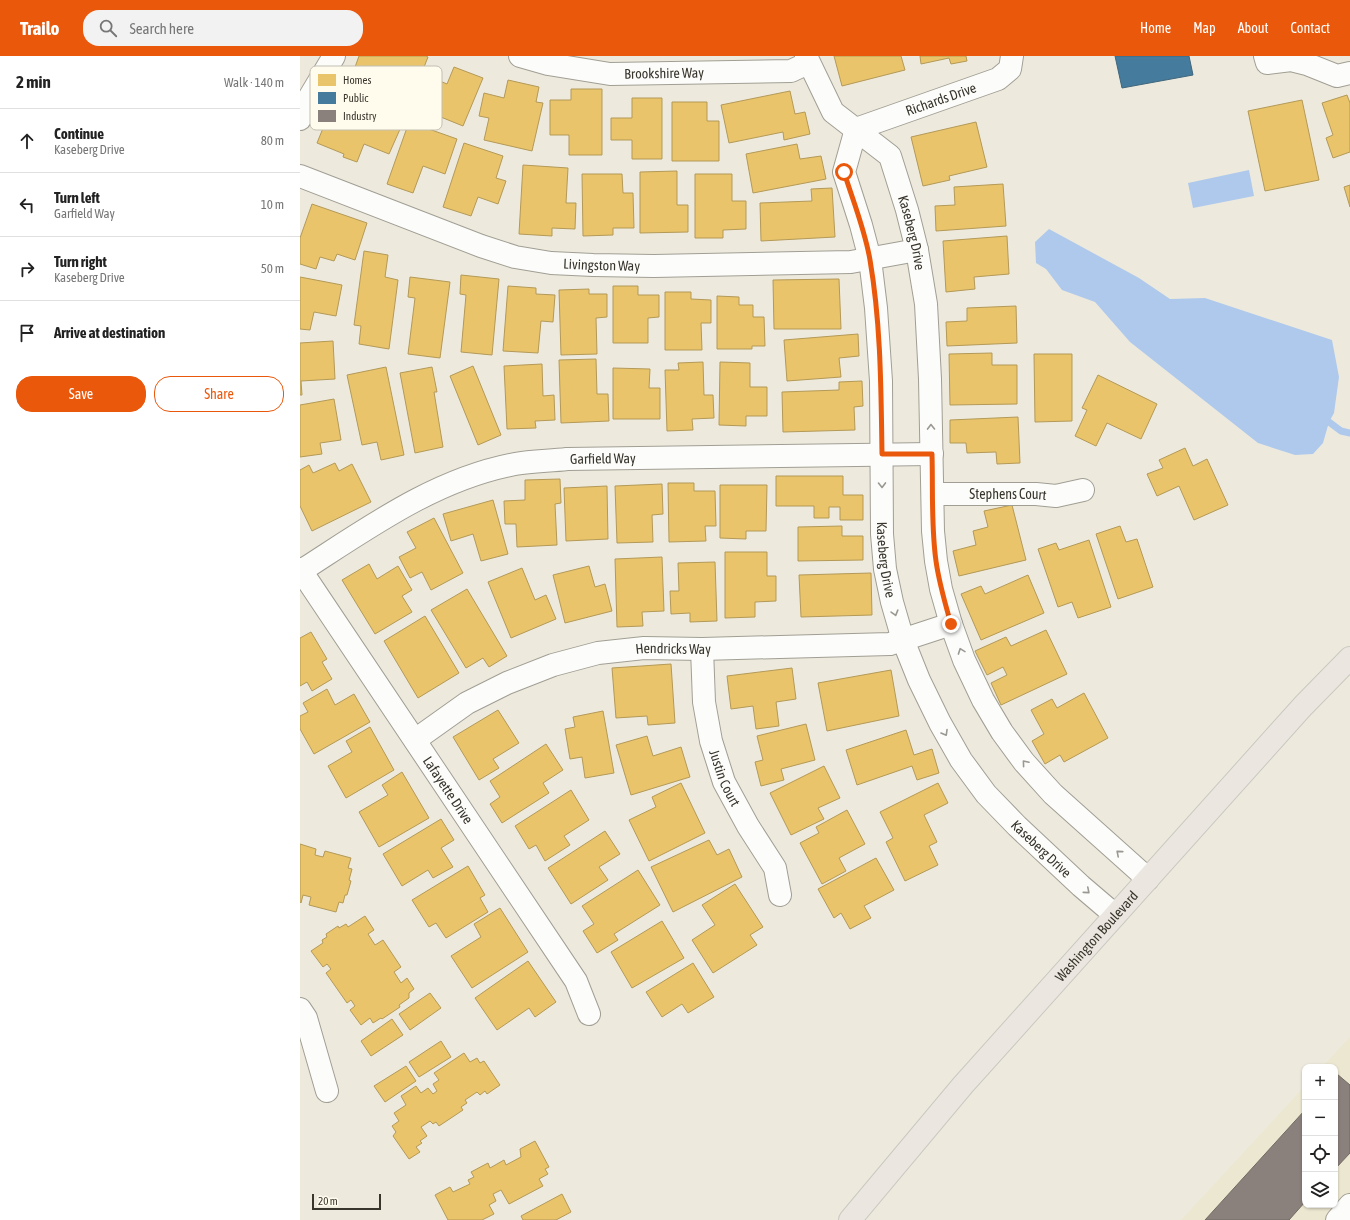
<!DOCTYPE html>
<meta charset="utf-8">
<style>
:root{--surface:#fff;--page:#f2f2f2;--text:#222;--muted:#767676;--line:#e0e0e0;--accent:#ea580c}
body{margin:0;font-family:"Asap Condensed",sans-serif;background:var(--page);color:var(--text)}
.controls{position:absolute;right:12px;bottom:12px;display:grid;overflow:hidden;border-radius:8px;box-shadow:0 1px 3px #0004}
.controls button{width:36px;height:36px;display:grid;place-items:center;padding:0;border:0;border-bottom:1px solid var(--line);background:var(--surface);color:var(--text);font:20px sans-serif}
.scale{position:absolute;left:12px;bottom:10px;width:69px;box-sizing:border-box;padding-left:4px;border:2px solid #38352c;border-top:0;font-size:11px;line-height:14px;white-space:nowrap;color:#38352c;-webkit-text-stroke:3px #fffbed;paint-order:stroke}
.stop{position:absolute;width:12px;height:12px;margin:-9px;border:3px solid #ea580c;border-radius:50%;background:#fff}
.stop.end{background:#ea580c;border-color:#fff;box-shadow:0 1px 4px #0008}
.list{margin:0;padding:0;list-style:none}
h2{display:flex;justify-content:space-between;align-items:center;height:52px;margin:0;padding:0 16px;font-size:17px}
h2 small{font-size:13px;font-weight:400;color:var(--muted)}
.list li{display:grid;grid-template-columns:26px 1fr auto;gap:12px;align-items:center;box-sizing:border-box;height:64px;padding:0 16px;border-top:1px solid var(--line)}
.list b{display:block;font-size:15px;white-space:nowrap}
.list p{margin:0;font-size:13px;white-space:nowrap;color:var(--muted)}
.list em{font-size:13px;font-style:normal;color:var(--muted)}
.actions{display:flex;gap:8px;padding:12px 16px}
.actions a{flex:1;padding:9px 0;border:1px solid var(--accent);border-radius:16px;text-align:center;font-size:14px;color:var(--accent)}
.actions .main{background:var(--accent);color:#fff}
.icon{flex:none;width:22px;height:22px;fill:none;stroke:currentColor;stroke-width:2;stroke-linecap:round;stroke-linejoin:round}
.map{position:relative;flex:none;width:1050px;height:1164px;overflow:hidden}
header{display:flex;align-items:center;gap:24px;box-sizing:border-box;height:56px;padding:0 20px;background:var(--accent);color:#fff}
header strong{font-size:19px}
nav{display:flex;gap:22px;margin-inline-start:auto;font-size:14px}
.search{width:280px;height:36px;background:var(--page);display:flex;align-items:center;gap:10px;box-sizing:border-box;padding:0 14px;border-radius:16px;color:var(--muted);font-size:15px}
main{display:flex}
aside{flex:1;background:var(--surface)}
.map>svg:first-child{display:block}
.built{fill:#ece7d0}
.water{fill:#afc9ec}
.homes{fill:#e9c46a;stroke:#b49957}
.public{fill:#457b9d;stroke:#41667b}
.industry{fill:#8a817c;stroke:#716a64}
.lines{fill:none;stroke-linecap:round;stroke-linejoin:round}
.stream{stroke:#afc9ec;stroke-width:7}
.minor-casing{stroke:#a19e94;stroke-width:24}
.major-casing{stroke:#c9c8c1;stroke-width:24}
.minor{stroke:#fcfcfa;stroke-width:22}
.major{stroke:#ebe7e0;stroke-width:22}
.oneway{stroke:#9a9893}
.route{stroke:#ea580c;stroke-width:5}
.labels{text-anchor:middle;dominant-baseline:central;stroke-width:4;stroke-linejoin:round;paint-order:stroke}
.street-label{font-size:14px;fill:#38352c;stroke:#fffbed}
.key{fill:#fffbed;stroke:#c3c0b3;stroke-width:1}
.key-label{font-size:11px;fill:#38352c}
</style>
<header>
<strong>Trailo</strong>
<div class="search"><svg class="icon" aria-label="search" viewBox="0 0 24 24"><circle cx="10" cy="10" r="6"/><path d="M15 15l6 6"/></svg>Search here</div>
<nav><a>Home</a><a>Map</a><a>About</a><a>Contact</a></nav>
</header>
<main>
<aside>
<h2>2 min<small>Walk · 140 m</small></h2>
<ul class="list">
<li><svg class="icon" aria-label="ahead" viewBox="0 0 24 24"><path d="M12 20V5M6 11l6-6 6 6"/></svg><div><b>Continue</b><p>Kaseberg Drive</p></div><em>80 m</em></li>
<li><svg class="icon" aria-label="left" viewBox="0 0 24 24"><path d="M17 20v-9H6M10 6l-5 5 5 5"/></svg><div><b>Turn left</b><p>Garfield Way</p></div><em>10 m</em></li>
<li><svg class="icon" aria-label="right" viewBox="0 0 24 24"><path d="M7 20v-9h11M14 6l5 5-5 5"/></svg><div><b>Turn right</b><p>Kaseberg Drive</p></div><em>50 m</em></li>
<li><svg class="icon" aria-label="arrive" viewBox="0 0 24 24"><path d="M6 21V4h12l-3 4 3 4H6"/></svg><div><b>Arrive at destination</b></div></li>
</ul>
<div class="actions"><a class="main">Save</a><a>Share</a></div>
</aside>
<div class="map">
<svg width="1050" height="1164" viewBox="0 0 1050 1164">
<rect width="100%" height="100%" fill="#edeadd"/>
<path class="built" d="M 1050,981 L 1050,1164 L 881,1164 L 1005,1030 L 1005,1149 L 1035,1149 L 1035,1011 L 1022,1011 Z"/>
<g class="water">
<path d="M 949,114 L 954,140 L 893,152 L 888,127 Z"/>
<path d="M 749,173 L 839,222 L 870,243 L 905,242 L 1032,284 L 1039,321 L 1034,357 L 1029,366 L 1023,387 L 1013,398 L 995,399 L 958,387 L 830,286 L 795,246 L 762,234 L 746,213 L 736,207 L 735,186 Z"/>
</g>
<g class="homes">
<path d="M 59,0 L 126,0 L 128,1 L 117,29 L 102,23 L 98,33 L 77,25 L 72,37 L 49,28 Z"/>
<path d="M 534,0 L 601,0 L 605,14 L 542,30 Z"/>
<path d="M 620,0 L 666,0 L 667,5 L 651,8 L 649,2 L 621,8 Z"/>
<path d="M 154,11 L 183,22 L 163,70 L 116,51 L 128,20 L 147,28 Z"/>
<path d="M 208,24 L 239,31 L 236,46 L 243,47 L 232,95 L 184,84 L 189,62 L 179,60 L 184,37 L 204,42 Z"/>
<path d="M 271,33 L 302,33 L 302,99 L 269,99 L 269,79 L 250,79 L 250,44 L 271,44 Z"/>
<path d="M 38,35 L 81,51 L 77,61 L 101,71 L 89,98 L 64,88 L 57,106 L 43,101 L 44,98 L 17,87 Z"/>
<path d="M 490,35 L 495,58 L 505,56 L 510,78 L 484,84 L 483,76 L 429,87 L 421,49 Z"/>
<path d="M 1047,39 L 1050,47 L 1050,96 L 1033,102 L 1026,82 L 1033,79 L 1022,47 Z"/>
<path d="M 332,42 L 362,42 L 362,103 L 332,103 L 332,84 L 311,84 L 311,62 L 332,62 Z"/>
<path d="M 1002,44 L 1019,124 L 965,135 L 948,55 Z"/>
<path d="M 372,46 L 407,46 L 407,65 L 419,65 L 419,105 L 372,105 Z"/>
<path d="M 109,66 L 157,83 L 145,118 L 123,110 L 113,137 L 87,128 Z"/>
<path d="M 676,66 L 687,111 L 649,120 L 650,124 L 623,130 L 611,81 Z"/>
<path d="M 164,87 L 203,100 L 196,122 L 206,125 L 198,148 L 178,141 L 171,160 L 143,151 Z"/>
<path d="M 497,88 L 500,103 L 521,100 L 526,123 L 453,137 L 446,98 Z"/>
<path d="M 223,109 L 268,112 L 266,147 L 276,147 L 275,173 L 252,172 L 252,180 L 219,178 Z"/>
<path d="M 377,115 L 377,149 L 388,149 L 388,176 L 340,177 L 340,116 Z"/>
<path d="M 282,118 L 322,118 L 323,137 L 333,137 L 334,172 L 313,172 L 313,179 L 283,180 Z"/>
<path d="M 395,118 L 432,118 L 432,145 L 446,145 L 446,173 L 423,174 L 423,182 L 395,182 Z"/>
<path d="M 703,128 L 706,170 L 636,175 L 635,150 L 655,149 L 654,131 Z"/>
<path d="M 1050,129 L 1050,151 L 1044,131 Z"/>
<path d="M 532,132 L 535,181 L 461,185 L 460,147 L 512,145 L 511,133 Z"/>
<path d="M 12,148 L 67,167 L 55,204 L 37,198 L 34,205 L 20,201 L 16,213 L 0,208 L 0,182 Z"/>
<path d="M 707,180 L 709,218 L 674,221 L 675,233 L 646,236 L 643,185 Z"/>
<path d="M 64,195 L 88,199 L 85,221 L 98,224 L 89,293 L 59,288 L 61,270 L 54,269 Z"/>
<path d="M 161,219 L 199,223 L 192,299 L 161,296 L 166,239 L 160,238 Z"/>
<path d="M 0,221 L 42,229 L 36,260 L 14,256 L 10,274 L 0,273 Z"/>
<path d="M 110,221 L 150,226 L 140,302 L 108,298 L 115,242 L 108,241 Z"/>
<path d="M 539,223 L 541,273 L 474,273 L 473,224 Z"/>
<path d="M 208,230 L 236,232 L 236,238 L 255,239 L 253,266 L 241,265 L 238,297 L 203,295 Z"/>
<path d="M 313,230 L 338,230 L 338,239 L 359,239 L 359,261 L 348,262 L 348,287 L 313,287 Z"/>
<path d="M 289,233 L 289,238 L 307,238 L 307,261 L 296,262 L 297,298 L 261,299 L 259,234 Z"/>
<path d="M 365,236 L 391,236 L 391,243 L 411,244 L 411,267 L 401,267 L 402,294 L 365,294 Z"/>
<path d="M 417,240 L 439,241 L 439,249 L 453,249 L 453,261 L 464,261 L 465,290 L 452,290 L 452,293 L 417,293 Z"/>
<path d="M 716,250 L 717,287 L 647,290 L 646,266 L 667,265 L 667,252 Z"/>
<path d="M 558,278 L 559,300 L 539,302 L 541,321 L 487,325 L 484,284 Z"/>
<path d="M 33,285 L 35,323 L 1,325 L 2,339 L 0,339 L 0,287 Z"/>
<path d="M 692,297 L 692,309 L 717,309 L 717,348 L 650,349 L 649,298 Z"/>
<path d="M 734,298 L 772,298 L 772,365 L 735,366 Z"/>
<path d="M 296,303 L 297,338 L 308,338 L 309,365 L 261,367 L 259,304 Z"/>
<path d="M 403,306 L 404,339 L 413,339 L 414,362 L 392,363 L 393,374 L 367,375 L 365,314 L 379,314 L 378,307 Z"/>
<path d="M 420,306 L 450,307 L 450,331 L 467,331 L 467,360 L 446,360 L 446,370 L 419,369 Z"/>
<path d="M 242,308 L 243,340 L 254,339 L 255,364 L 235,365 L 236,372 L 207,373 L 204,310 Z"/>
<path d="M 173,310 L 201,379 L 178,389 L 150,320 Z"/>
<path d="M 86,311 L 104,399 L 81,404 L 77,386 L 62,389 L 47,319 Z"/>
<path d="M 132,311 L 137,336 L 134,336 L 143,391 L 115,397 L 100,317 Z"/>
<path d="M 313,312 L 350,313 L 349,332 L 360,332 L 360,363 L 313,363 Z"/>
<path d="M 798,319 L 857,348 L 841,383 L 807,367 L 796,390 L 775,380 L 787,354 L 782,352 Z"/>
<path d="M 562,325 L 563,350 L 554,351 L 555,374 L 483,376 L 482,336 L 539,334 L 539,326 Z"/>
<path d="M 34,343 L 41,384 L 20,387 L 22,398 L 0,401 L 0,349 Z"/>
<path d="M 718,361 L 720,407 L 697,408 L 696,396 L 667,397 L 666,387 L 650,387 L 650,364 Z"/>
<path d="M 885,392 L 893,410 L 907,403 L 928,449 L 894,464 L 879,430 L 857,440 L 847,418 L 863,412 L 859,404 Z"/>
<path d="M 35,407 L 39,415 L 52,408 L 71,446 L 12,475 L 0,450 L 0,414 L 9,409 L 13,417 Z"/>
<path d="M 476,420 L 543,420 L 543,439 L 563,439 L 563,464 L 540,464 L 540,451 L 529,451 L 529,462 L 514,462 L 514,450 L 476,450 Z"/>
<path d="M 260,423 L 261,447 L 255,448 L 257,489 L 217,491 L 216,468 L 205,468 L 204,445 L 225,444 L 225,424 Z"/>
<path d="M 368,427 L 394,427 L 394,435 L 415,435 L 416,470 L 405,470 L 406,485 L 369,486 Z"/>
<path d="M 362,428 L 363,458 L 352,459 L 353,486 L 317,487 L 315,430 Z"/>
<path d="M 420,429 L 467,429 L 466,475 L 446,475 L 446,483 L 420,482 Z"/>
<path d="M 307,430 L 308,483 L 266,485 L 264,432 Z"/>
<path d="M 193,444 L 208,498 L 181,505 L 173,478 L 151,485 L 143,458 Z"/>
<path d="M 712,449 L 726,504 L 659,520 L 653,495 L 676,489 L 673,475 L 688,471 L 684,455 Z"/>
<path d="M 134,462 L 163,517 L 131,534 L 122,516 L 110,522 L 99,501 L 116,492 L 107,476 Z"/>
<path d="M 542,470 L 542,480 L 563,480 L 563,504 L 498,505 L 498,471 Z"/>
<path d="M 820,470 L 826,486 L 837,483 L 853,531 L 818,543 L 796,478 Z"/>
<path d="M 789,484 L 811,551 L 778,562 L 772,546 L 758,551 L 738,493 L 756,487 L 759,494 Z"/>
<path d="M 425,496 L 467,496 L 467,520 L 476,520 L 476,545 L 455,546 L 455,561 L 425,562 Z"/>
<path d="M 362,501 L 364,555 L 342,556 L 343,570 L 317,571 L 315,503 Z"/>
<path d="M 415,506 L 417,565 L 390,566 L 390,557 L 371,558 L 370,535 L 379,535 L 378,507 Z"/>
<path d="M 69,508 L 77,523 L 98,510 L 112,534 L 102,540 L 112,556 L 75,578 L 42,524 Z"/>
<path d="M 289,510 L 295,531 L 305,528 L 312,555 L 265,567 L 253,519 Z"/>
<path d="M 222,512 L 235,544 L 246,539 L 256,563 L 211,582 L 188,526 Z"/>
<path d="M 571,517 L 572,559 L 501,561 L 499,519 Z"/>
<path d="M 728,519 L 744,557 L 681,584 L 661,538 L 681,530 L 685,538 Z"/>
<path d="M 167,533 L 207,600 L 189,611 L 183,602 L 166,612 L 131,554 Z"/>
<path d="M 125,560 L 159,617 L 118,642 L 84,585 Z"/>
<path d="M 746,574 L 767,618 L 701,649 L 691,627 L 707,619 L 703,611 L 687,619 L 675,595 L 706,581 L 711,590 Z"/>
<path d="M 11,576 L 27,603 L 22,606 L 32,623 L 12,635 L 7,626 L 0,630 L 0,582 Z"/>
<path d="M 371,608 L 375,667 L 348,669 L 347,660 L 316,662 L 312,612 Z"/>
<path d="M 492,612 L 496,643 L 476,646 L 479,670 L 456,673 L 453,650 L 431,653 L 427,620 Z"/>
<path d="M 591,614 L 599,660 L 527,675 L 518,627 Z"/>
<path d="M 27,633 L 35,649 L 54,638 L 70,666 L 14,698 L 0,673 L 0,660 L 8,656 L 3,647 Z"/>
<path d="M 784,637 L 808,682 L 764,706 L 760,699 L 745,708 L 732,685 L 744,678 L 731,654 L 752,643 L 757,652 Z"/>
<path d="M 198,654 L 219,687 L 193,703 L 199,712 L 179,724 L 153,681 Z"/>
<path d="M 303,655 L 314,717 L 285,722 L 282,701 L 270,703 L 265,673 L 275,671 L 273,661 Z"/>
<path d="M 506,668 L 515,704 L 481,713 L 484,724 L 461,730 L 455,706 L 463,704 L 457,680 Z"/>
<path d="M 70,671 L 94,714 L 46,742 L 28,710 L 52,696 L 46,685 Z"/>
<path d="M 606,674 L 614,699 L 632,693 L 639,717 L 617,724 L 612,710 L 557,729 L 546,694 Z"/>
<path d="M 347,680 L 353,700 L 381,691 L 390,721 L 331,739 L 316,689 Z"/>
<path d="M 246,688 L 263,714 L 243,727 L 249,737 L 202,767 L 190,748 L 200,741 L 190,725 Z"/>
<path d="M 524,710 L 540,742 L 518,752 L 524,763 L 491,779 L 470,737 Z"/>
<path d="M 102,716 L 129,762 L 79,791 L 59,756 L 88,739 L 82,729 Z"/>
<path d="M 381,727 L 405,777 L 349,805 L 329,764 L 356,751 L 352,741 Z"/>
<path d="M 638,727 L 648,747 L 624,759 L 637,786 L 629,790 L 638,809 L 605,825 L 586,786 L 593,782 L 580,756 Z"/>
<path d="M 271,734 L 289,764 L 264,780 L 270,789 L 245,805 L 236,789 L 229,793 L 215,770 Z"/>
<path d="M 547,754 L 565,788 L 539,802 L 546,815 L 522,828 L 500,787 L 519,777 L 516,771 Z"/>
<path d="M 141,763 L 154,784 L 141,792 L 153,811 L 133,822 L 128,814 L 102,830 L 83,798 Z"/>
<path d="M 305,775 L 320,798 L 299,811 L 308,824 L 271,848 L 248,812 Z"/>
<path d="M 409,784 L 417,799 L 429,793 L 442,821 L 373,856 L 351,811 Z"/>
<path d="M 0,788 L 16,793 L 15,799 L 23,801 L 25,795 L 51,802 L 48,812 L 52,813 L 49,824 L 51,825 L 47,839 L 45,839 L 43,847 L 39,846 L 36,856 L 9,849 L 11,841 L 3,839 L 1,847 L 0,846 Z"/>
<path d="M 576,802 L 594,834 L 564,850 L 571,862 L 550,873 L 541,857 L 534,862 L 518,833 Z"/>
<path d="M 168,810 L 185,839 L 180,842 L 188,856 L 146,882 L 136,867 L 129,871 L 112,844 Z"/>
<path d="M 338,814 L 360,849 L 314,878 L 318,884 L 297,897 L 283,875 L 294,868 L 282,850 Z"/>
<path d="M 435,828 L 463,871 L 450,879 L 457,889 L 413,917 L 392,884 L 415,869 L 402,849 Z"/>
<path d="M 200,852 L 228,896 L 172,932 L 151,900 L 181,881 L 174,868 Z"/>
<path d="M 65,860 L 74,874 L 68,878 L 75,889 L 83,884 L 101,911 L 94,916 L 101,927 L 107,922 L 114,933 L 109,937 L 109,942 L 99,949 L 100,951 L 82,963 L 81,962 L 73,967 L 70,962 L 61,969 L 50,954 L 55,950 L 51,944 L 47,947 L 26,917 L 31,913 L 27,908 L 23,911 L 11,895 L 23,887 L 22,884 L 27,881 L 26,878 L 38,870 L 39,872 L 46,868 L 48,871 Z"/>
<path d="M 362,865 L 384,902 L 332,932 L 311,896 Z"/>
<path d="M 228,905 L 256,946 L 235,961 L 229,952 L 197,974 L 175,942 Z"/>
<path d="M 393,907 L 414,941 L 388,957 L 382,948 L 362,961 L 346,936 Z"/>
<path d="M 130,937 L 141,952 L 110,974 L 99,958 Z"/>
<path d="M 92,963 L 103,979 L 71,1000 L 61,985 Z"/>
<path d="M 141,985 L 151,1001 L 119,1021 L 109,1006 Z"/>
<path d="M 164,997 L 170,1006 L 177,1002 L 180,1007 L 184,1005 L 200,1029 L 187,1038 L 185,1035 L 180,1039 L 177,1036 L 165,1044 L 167,1047 L 161,1051 L 163,1054 L 139,1070 L 136,1066 L 133,1068 L 130,1065 L 121,1071 L 127,1080 L 120,1085 L 122,1087 L 116,1091 L 120,1096 L 109,1103 L 93,1080 L 96,1076 L 92,1070 L 99,1065 L 94,1057 L 106,1049 L 101,1040 L 116,1030 L 121,1037 L 128,1032 L 133,1038 L 137,1035 L 133,1028 L 139,1024 L 134,1017 Z"/>
<path d="M 106,1010 L 116,1025 L 85,1046 L 74,1030 Z"/>
<path d="M 235,1085 L 249,1111 L 245,1113 L 248,1118 L 239,1123 L 243,1130 L 209,1148 L 201,1134 L 193,1138 L 196,1145 L 189,1149 L 194,1158 L 182,1164 L 148,1164 L 135,1139 L 150,1131 L 153,1136 L 170,1128 L 168,1124 L 174,1121 L 171,1116 L 188,1107 L 190,1112 L 204,1104 L 206,1109 L 221,1101 L 220,1093 Z"/>
<path d="M 262,1138 L 271,1156 L 256,1164 L 223,1164 L 221,1160 Z"/>
</g>
<path class="public" d="M 815,0 L 889,0 L 893,19 L 822,32 Z"/>
<g class="industry">
<path d="M 1037,1018 L 1050,1029 L 1050,1097 L 1035,1113 L 1035,1020 Z"/>
<path d="M 1005,1054 L 1005,1146 L 989,1164 L 905,1164 Z"/>
</g>
<g class="lines">
<path class="stream" d="M 1029,366 L 1041,375 L 1050,377"/>
<g class="minor-casing">
<g id="minor">
<path id="s1" d="M 220,0 L 248,8 L 310,18 L 491,15 L 508,7"/>
<path id="s2" d="M 506,0 L 533,56 L 590,100 L 607,154 L 617,194 L 626,248 L 630,323 L 633,475 L 636,505 L 641,533 L 651,568 L 664,604 L 683,644 L 702,676 L 724,706 L 753,738 L 848,823"/>
<path d="M 965,0 L 967,7 L 991,4 L 1007,8 L 1037,20 L 1050,17"/>
<path d="M 0,63 L 9,42 L 34,0"/>
<path id="s3" d="M 556,73 L 544,116 L 561,169 L 570,203 L 576,252 L 581,325 L 582,478 L 585,513 L 592,546 L 603,584 L 619,624 L 640,667 L 661,704 L 686,738 L 717,770 L 781,830 L 815,859"/>
<path id="s4" d="M 556,73 L 698,23 L 710,13 L 712,0"/>
<path id="s5" d="M 0,120 L 181,190 L 215,201 L 251,207 L 293,209 L 354,210 L 551,206 L 617,194"/>
<path id="s6" d="M 633,438 L 736,438 L 756,440 L 783,434"/>
<path id="s7" d="M 0,513 L 276,925 L 289,958"/>
<path id="s8" d="M 1,515 C 68,472 135,423 215,408 C 232,405 250,405 267,403 L 632,398"/>
<path id="s9" d="M 402,593 L 404,646 L 411,685 L 424,726 L 448,770 L 475,812 L 480,839"/>
<path id="s10" d="M 115,684 L 167,647 L 207,627 L 253,609 L 298,597 L 344,592 L 402,593 L 590,588 L 651,568"/>
<path d="M 0,953 L 6,962 L 27,1035"/>
<path d="M 1037,1164 L 1050,1149"/>
</g>
</g>
<g class="major-casing">
<g id="major">
<path id="s11" d="M 550,1164 L 663,1029 L 1003,650 L 1050,602"/>
</g>
</g>
<use href="#minor" class="minor"/>
<use href="#major" class="major"/>
</g>
<defs><path id="oneway-chevron" d="M-2-3.5L2.5 0L-2 3.5" fill="none" stroke-width="1.6" stroke-linecap="round" stroke-linejoin="round"/></defs>
<g class="oneway">
<use href="#oneway-chevron" transform="translate(631 371) rotate(-91)"/>
<use href="#oneway-chevron" transform="translate(582 429) rotate(89)"/>
<use href="#oneway-chevron" transform="translate(595 557) rotate(74)"/>
<use href="#oneway-chevron" transform="translate(661 595) rotate(-110)"/>
<use href="#oneway-chevron" transform="translate(645 677) rotate(60)"/>
<use href="#oneway-chevron" transform="translate(725 707) rotate(-130)"/>
<use href="#oneway-chevron" transform="translate(819 797) rotate(-139)"/>
<use href="#oneway-chevron" transform="translate(787 835) rotate(41)"/>
</g>
<g class="lines">
<path class="route" d="M 544,116 C 553,145 565,174 570,204 C 581,268 581,334 582,398 L 632,398 C 633,433 631,470 636,505 C 639,527 645,547 651,568"/>
</g>
<g class="labels">
<g class="street-label">
<text stroke="none"><textPath href="#s1" startOffset="146">Brookshire Way</textPath></text>
<text stroke="none"><textPath href="#s4" startOffset="90">Richards Drive</textPath></text>
<text stroke="none"><textPath href="#s2" startOffset="214">Kaseberg Drive</textPath></text>
<text stroke="none"><textPath href="#s5" startOffset="317">Livingston Way</textPath></text>
<text stroke="none"><textPath href="#s8" startOffset="329">Garfield Way</textPath></text>
<text stroke="none"><textPath href="#s6" startOffset="75">Stephens Court</textPath></text>
<text stroke="none"><textPath href="#s3" startOffset="437">Kaseberg Drive</textPath></text>
<text stroke="none"><textPath href="#s10" startOffset="280">Hendricks Way</textPath></text>
<text stroke="none"><textPath href="#s9" startOffset="132">Justin Court</textPath></text>
<text stroke="none"><textPath href="#s7" startOffset="266">Lafayette Drive</textPath></text>
<text stroke="none"><textPath href="#s3" startOffset="773">Kaseberg Drive</textPath></text>
<text stroke="none"><textPath href="#s11" startOffset="376">Washington Boulevard</textPath></text>
</g>
</g>
<rect x="10" y="10" width="132" height="64" rx="6" class="key"/>
<rect x="18" y="18" width="18" height="12" fill="#e9c46a"/>
<rect x="18" y="36" width="18" height="12" fill="#457b9d"/>
<rect x="18" y="54" width="18" height="12" fill="#8a817c"/>
<g class="key-label">
<text x="43" y="28">Homes</text>
<text x="43" y="46">Public</text>
<text x="43" y="64">Industry</text>
</g>
</svg>
<div class="controls">
<button>+</button>
<button>−</button>
<button><svg class="icon" aria-label="locate" viewBox="0 0 24 24"><circle cx="12" cy="12" r="6"/><path d="M12 2v4M12 18v4M2 12h4M18 12h4"/></svg></button>
<button><svg class="icon" aria-label="layers" viewBox="0 0 24 24"><path d="M12 4l9 5-9 5-9-5zM3 14l9 5 9-5"/></svg></button>
</div>
<div class="scale">20 m</div>
<div class="stop" style="left:544px;top:116px"></div>
<div class="stop end" style="left:651px;top:568px"></div>
</div>
</main>
